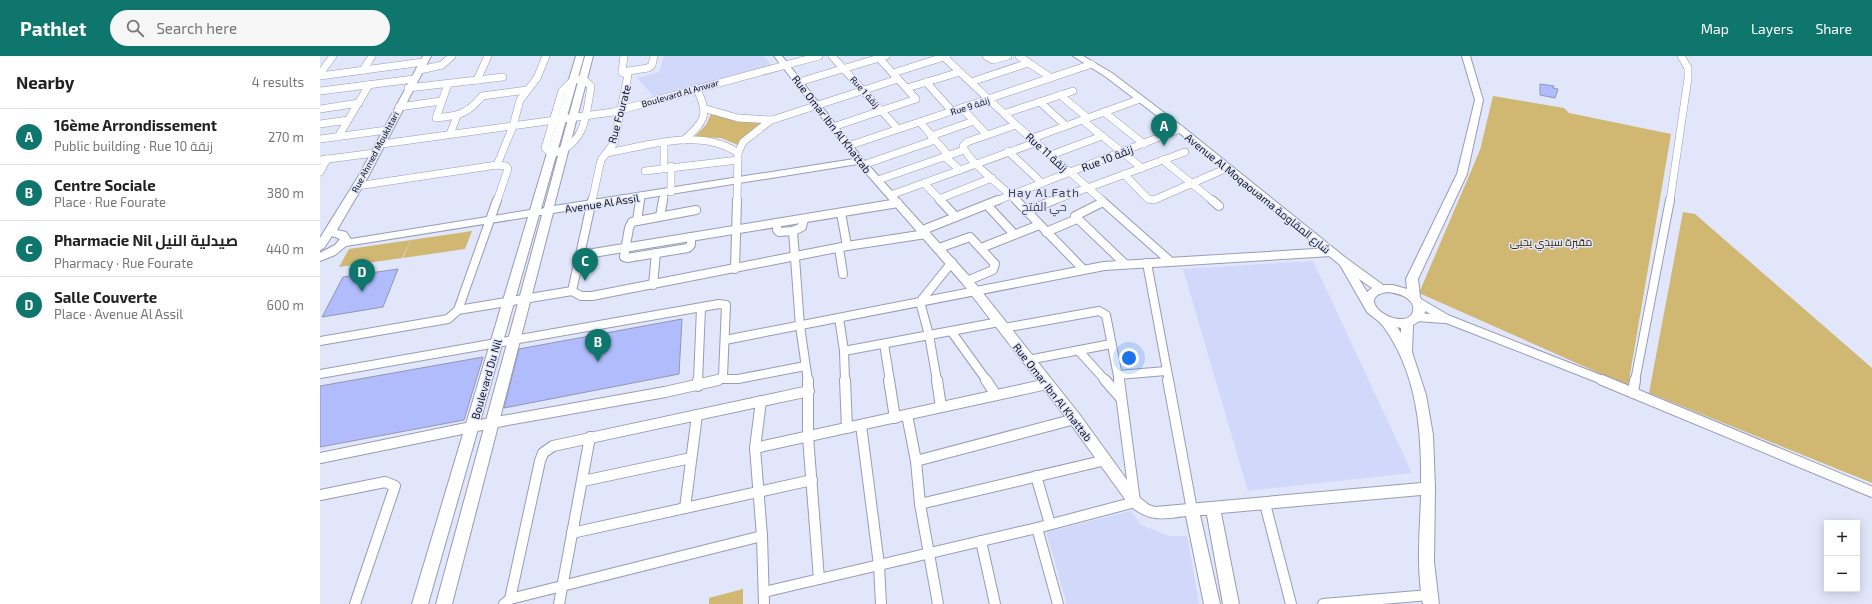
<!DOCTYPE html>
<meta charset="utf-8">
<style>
:root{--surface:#fff;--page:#f6f6f6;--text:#222;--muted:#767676;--line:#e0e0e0;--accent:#0f766e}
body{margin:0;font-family:"Exo 2",Cairo,sans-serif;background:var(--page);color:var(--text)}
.controls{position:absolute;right:12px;bottom:12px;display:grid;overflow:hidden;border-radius:0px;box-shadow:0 2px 10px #0003}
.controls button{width:36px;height:36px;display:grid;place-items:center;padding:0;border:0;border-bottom:1px solid var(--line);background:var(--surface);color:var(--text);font:20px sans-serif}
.you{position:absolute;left:809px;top:302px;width:14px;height:14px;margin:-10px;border:3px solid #fff;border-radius:50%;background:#1a73e8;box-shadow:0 0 0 6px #1a73e833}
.badge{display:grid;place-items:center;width:26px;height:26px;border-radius:50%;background:var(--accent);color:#fff;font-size:13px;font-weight:700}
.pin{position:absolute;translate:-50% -33px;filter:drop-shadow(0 1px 2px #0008)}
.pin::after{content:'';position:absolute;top:21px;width:14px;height:12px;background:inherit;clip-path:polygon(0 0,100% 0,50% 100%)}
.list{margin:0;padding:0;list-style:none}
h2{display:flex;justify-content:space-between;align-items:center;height:52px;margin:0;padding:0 16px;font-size:17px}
h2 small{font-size:13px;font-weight:400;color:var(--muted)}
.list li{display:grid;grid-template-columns:26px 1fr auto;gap:12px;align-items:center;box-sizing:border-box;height:56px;padding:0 16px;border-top:1px solid var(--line)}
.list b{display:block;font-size:15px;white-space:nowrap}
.list p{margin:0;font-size:13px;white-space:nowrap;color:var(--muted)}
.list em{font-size:13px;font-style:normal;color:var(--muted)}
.icon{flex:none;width:22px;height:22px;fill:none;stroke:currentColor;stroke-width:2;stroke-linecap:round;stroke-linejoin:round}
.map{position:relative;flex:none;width:1552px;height:548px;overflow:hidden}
header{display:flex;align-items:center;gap:24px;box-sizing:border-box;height:56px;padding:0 20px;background:var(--accent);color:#fff}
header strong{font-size:19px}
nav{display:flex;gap:22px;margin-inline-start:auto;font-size:14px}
.search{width:280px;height:36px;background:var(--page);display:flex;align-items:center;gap:10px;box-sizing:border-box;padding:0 14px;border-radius:22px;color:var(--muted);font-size:15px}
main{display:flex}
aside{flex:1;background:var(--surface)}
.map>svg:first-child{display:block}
.built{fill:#d1d8f9}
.green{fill:#d0b772}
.building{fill:#b1bcfd;stroke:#9297af}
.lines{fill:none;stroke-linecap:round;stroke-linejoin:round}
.street-far2-casing{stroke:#989cb5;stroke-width:8}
.street-far1-casing{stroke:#989cb5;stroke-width:10}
.street-casing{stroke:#989cb5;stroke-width:12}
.secondary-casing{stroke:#989cb5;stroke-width:2}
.street-far2{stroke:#fff;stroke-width:7}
.street-far1{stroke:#fff;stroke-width:8}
.street{stroke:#fff;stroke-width:10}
.secondary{fill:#fff;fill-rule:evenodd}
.labels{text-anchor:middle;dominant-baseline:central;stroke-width:3;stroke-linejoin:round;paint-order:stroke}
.far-street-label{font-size:9px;fill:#12131c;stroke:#e1e6fb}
.street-label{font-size:11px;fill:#12131c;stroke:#e1e6fb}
.park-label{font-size:11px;fill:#3b2e05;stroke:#e1e6fb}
.neighbourhood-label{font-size:12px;letter-spacing:1px;fill:#44475c;stroke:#e1e6fb}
</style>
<header>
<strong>Pathlet</strong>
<div class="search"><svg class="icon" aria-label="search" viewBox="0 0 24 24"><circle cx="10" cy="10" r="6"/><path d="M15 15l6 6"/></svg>Search here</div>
<nav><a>Map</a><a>Layers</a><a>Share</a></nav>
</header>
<main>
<aside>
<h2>Nearby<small>4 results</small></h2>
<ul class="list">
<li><span class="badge">A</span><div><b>16ème Arrondissement</b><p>Public building · Rue 10 زنقة</p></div><em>270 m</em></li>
<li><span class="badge">B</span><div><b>Centre Sociale</b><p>Place · Rue Fourate</p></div><em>380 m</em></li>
<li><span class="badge">C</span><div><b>Pharmacie Nil صيدلية النيل</b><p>Pharmacy · Rue Fourate</p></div><em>440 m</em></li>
<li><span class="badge">D</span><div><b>Salle Couverte</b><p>Place · Avenue Al Assil</p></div><em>600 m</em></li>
</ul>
</aside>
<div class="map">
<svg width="1552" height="548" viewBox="0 0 1552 548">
<rect width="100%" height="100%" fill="#e1e6fb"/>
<g class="built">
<path d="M 344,0 L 444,0 L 451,9 L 334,41 L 317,22 L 339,16 Z"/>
<path d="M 993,205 L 1092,417 L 928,435 L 863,213 Z"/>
<path d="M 811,455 L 821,469 L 849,480 L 867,480 L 879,548 L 747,548 L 726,476 Z"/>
</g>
<g class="green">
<path d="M 1173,40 L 1244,52 L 1249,57 L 1351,78 L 1308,330 L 1099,237 L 1160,94 Z"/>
<path d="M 391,58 L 415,64 L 444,67 L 418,89 L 401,82 L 374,81 L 386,69 Z"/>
<path d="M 1363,156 L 1375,158 L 1552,312 L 1552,427 L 1329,337 Z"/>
<path d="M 152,175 L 145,193 L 83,202 L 91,184 Z"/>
<path d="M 91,184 L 82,202 L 19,211 L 29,193 Z"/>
<path d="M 423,533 L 423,548 L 389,548 L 389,542 Z"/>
</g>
<g class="building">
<path d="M 1220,28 L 1234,30 L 1233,32 L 1238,33 L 1235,42 L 1220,39 Z"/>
<path d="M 78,213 L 63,251 L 2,261 L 23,221 Z"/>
<path d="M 362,263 L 359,318 L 184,352 L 199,293 Z"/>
<path d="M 163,301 L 144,364 L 0,391 L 0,330 Z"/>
</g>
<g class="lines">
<g class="street-far2-casing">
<g id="street-far2">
<path d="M 512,0 L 578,73"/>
<path d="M 623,0 L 696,69 L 783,145"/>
<path d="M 666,0 L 673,4 L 688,0"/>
<path d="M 699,0 L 731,22"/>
<path d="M 43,14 L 52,0"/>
<path d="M 100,14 L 122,9 L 132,0"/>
<path d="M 302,16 L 328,12 L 332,9 L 334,0"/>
<path d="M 573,17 L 627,0"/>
<path d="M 0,18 L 13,0"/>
<path d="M 0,20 L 103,6"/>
<path d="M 263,23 L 271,30 C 266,60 266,88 232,98 L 225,92 L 242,35 L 253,24 Z"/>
<path d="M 157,24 L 168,0"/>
<path d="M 479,26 L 566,0"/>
<path d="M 606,26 L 632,55"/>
<path d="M 651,26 L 708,7"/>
<path d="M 128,28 L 116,62 C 138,60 148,58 162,40 L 207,34"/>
<path d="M 88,32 L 183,21"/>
<path d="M 587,32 L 640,16"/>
<path d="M 0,35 L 94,23"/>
<path d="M 740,39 L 768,62"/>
<path d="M 720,46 L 746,70"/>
<path d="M 79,51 L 121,45"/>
<path d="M 642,52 L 667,79"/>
<path d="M 0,53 L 39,47"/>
<path d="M 386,53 L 418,62 L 452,64 L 578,23"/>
<path d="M 784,56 L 824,88"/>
<path d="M 686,57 L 753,35"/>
<path d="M 762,64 L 822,112"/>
<path d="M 600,66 L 628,99"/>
<path d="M 0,68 L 28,64"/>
<path d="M 696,69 L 647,86 L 643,90 C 647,105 685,133 697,145"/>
<path d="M 513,71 L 596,43 L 559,2"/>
<path d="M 130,78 L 137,60"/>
<path d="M 611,80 L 654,65"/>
<path d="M 18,81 L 49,29"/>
<path d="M 713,82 L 820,43"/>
<path d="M 0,83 L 67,74"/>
<path d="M 364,84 C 385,65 390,58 376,32"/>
<path d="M 62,88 L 293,56 L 499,0"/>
<path d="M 344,88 L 344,111"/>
<path d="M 528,90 L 772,8"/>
<path d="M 688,95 L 722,127"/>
<path d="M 287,97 C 327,90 381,71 418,97"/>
<path d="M 731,99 L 782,80"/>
<path d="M 624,100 L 640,114"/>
<path d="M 0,104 L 55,97"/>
<path d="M 843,104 L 893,145"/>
<path d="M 177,109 L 193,70 L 200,44 L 217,22 L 226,0"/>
<path d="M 543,109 L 615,84"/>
<path d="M 351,110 L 351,136"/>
<path d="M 325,115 L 418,104"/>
<path d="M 0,116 L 7,103"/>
<path d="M 804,118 L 828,143 L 834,144 L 907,112"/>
<path d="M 558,124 L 644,94"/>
<path d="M 604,127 L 621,145"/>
<path d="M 37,130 L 177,109 L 186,110 L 188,113 L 177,145"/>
<path d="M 571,139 L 717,86"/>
<path d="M 619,143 L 672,122"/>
<path d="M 272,145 L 281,104 L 294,87 L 308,19 L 302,16 L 304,0"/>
<path d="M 320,145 L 321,140"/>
<path d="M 343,145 L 344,137"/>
<path d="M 417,145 L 418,97 L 423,86 L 451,64"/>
<path d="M 676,145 L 860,73"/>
<path d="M 732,145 L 865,96"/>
<path d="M 1350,145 L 1368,22 L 1368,12 L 1361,0"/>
</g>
</g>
<g class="street-far1-casing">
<g id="street-far1">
<path d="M 620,144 L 636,161"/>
<path d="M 696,144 L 763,213"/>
<path d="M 781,144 L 850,205"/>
<path d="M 892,144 L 899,150"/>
<path d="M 783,146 L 755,160 L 805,208"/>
<path d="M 667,149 L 694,178"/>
<path d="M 706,156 L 734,144"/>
<path d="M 521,157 L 527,190"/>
<path d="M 340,160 L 343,144"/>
<path d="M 484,163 L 482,171 L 473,175 L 480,270 L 488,325"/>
<path d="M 317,165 L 320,144"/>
<path d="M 457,167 L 457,174 L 459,176 L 473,175"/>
<path d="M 603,174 L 678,144"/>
<path d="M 726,176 L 757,163"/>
<path d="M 371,181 L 371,189 L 368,192 L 307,202 L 304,201 L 309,172 L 312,166 L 376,154"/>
<path d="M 519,192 L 523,218"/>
<path d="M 619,192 L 650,181 L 675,208 L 673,214 L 647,225"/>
<path d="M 661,192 L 719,169"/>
<path d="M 261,199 L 578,147"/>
<path d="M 827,207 L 849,325"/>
<path d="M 415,213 L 417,144"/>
<path d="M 333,229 L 336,197"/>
<path d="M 252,235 L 261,240 L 272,240 L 527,190 L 606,178"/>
<path d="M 252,235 L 272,144"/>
<path d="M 1098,246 L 1127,263 L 1285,325"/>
<path d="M 138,254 L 252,235"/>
<path d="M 1097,261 L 1124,263"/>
<path d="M 519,262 L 524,295 L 525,325"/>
<path d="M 684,272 L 779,255 L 786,259 L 799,325"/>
<path d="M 631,275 L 667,325"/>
<path d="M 405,284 L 784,210 L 1011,196"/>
<path d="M 0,285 L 128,263 L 138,254 L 177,144"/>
<path d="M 564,288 L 570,325"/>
<path d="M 758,294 L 786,325"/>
<path d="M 524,295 L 679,266"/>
<path d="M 708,304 L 791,288"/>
<path d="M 0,318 L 399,248 L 406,249 L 403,320 L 396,325"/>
<path d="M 798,319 L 846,315"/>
<path d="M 400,323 L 418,323 L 485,310"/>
<path d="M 378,325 L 381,252"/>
<path d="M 617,325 L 609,279 L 600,246 L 632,206"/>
<path d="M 1315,325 L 1350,144"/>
</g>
</g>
<g class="street-casing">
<g id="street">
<path d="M 488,324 L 488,381 L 499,523"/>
<path d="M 525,324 L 527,372"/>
<path d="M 569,324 L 575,362"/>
<path d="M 617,324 L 621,351"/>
<path d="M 666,324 L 676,339"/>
<path d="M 785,324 L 801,342"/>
<path d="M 848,324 L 872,454"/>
<path d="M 1282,324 L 1552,436"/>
<path d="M 378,330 L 378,324"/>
<path d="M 1313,337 L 1315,324"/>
<path d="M 441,345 L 435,392 L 442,480 L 444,548"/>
<path d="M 587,359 L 596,405 L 600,448 L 618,548"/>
<path d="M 541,369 L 559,509 L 561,548"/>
<path d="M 435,392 L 727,328"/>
<path d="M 0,402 L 171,367 L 345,336 L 398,324"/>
<path d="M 596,405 L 755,363"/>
<path d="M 716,420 L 730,468"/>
<path d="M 263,425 L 371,402"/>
<path d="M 0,439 L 65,426 L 75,430 L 35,548"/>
<path d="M 600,448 L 786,404"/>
<path d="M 945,448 L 971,548"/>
<path d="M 365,452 L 377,359"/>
<path d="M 717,472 L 738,548"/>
<path d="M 252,477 L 492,424"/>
<path d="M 661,485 L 675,548"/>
<path d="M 444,536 L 717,472 L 815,446 L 799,324"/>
<path d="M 190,543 L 220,405 L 223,397 L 233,390 L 489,335"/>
<path d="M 184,548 L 190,543 L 442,480"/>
<path d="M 239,548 L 270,381"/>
<path d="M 1003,548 L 1109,539"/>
</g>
</g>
<g class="secondary-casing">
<path id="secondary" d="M 103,0 L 111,0 L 48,121 L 17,174 L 26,176 L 31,183 L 210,154 L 256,0 L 264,0 L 221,153 L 224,152 L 265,0 L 273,0 L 234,150 L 534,103 L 454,0 L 462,0 L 543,103 L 651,222 L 760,359 L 820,442 L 829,449 L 835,451 L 1101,427 C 1102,372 1096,315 1063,270 C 1060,265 1052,261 1047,256 L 1020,209 L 857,75 L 786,21 L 753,0 L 763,0 L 792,17 L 863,71 L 1026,202 L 1063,229 L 1073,229 L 1087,233 L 1086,223 L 1137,118 L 1155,44 L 1142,0 L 1150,0 L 1163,44 L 1147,118 L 1098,223 L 1100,241 L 1106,254 L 1101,264 L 1093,269 L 1092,296 L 1106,339 L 1113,379 L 1115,432 L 1114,506 L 1119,548 L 1103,548 C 1096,512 1100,475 1101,439 L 901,457 L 919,548 L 903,548 L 887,459 L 880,459 L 900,548 L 884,548 L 866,460 C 842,463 830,466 810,450 L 750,367 L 643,228 L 538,108 L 233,157 L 132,548 L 116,548 L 222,159 L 219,159 L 108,548 L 92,548 L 208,161 L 26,190 L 15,199 L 0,205 L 0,197 L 15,189 L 20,183 L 12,180 L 4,192 L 0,194 L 0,182 L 38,121 ZM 1039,223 L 1052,232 L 1047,236 ZM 1068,236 C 1075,237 1082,238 1088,243 C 1098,251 1093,264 1080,263 C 1063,263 1038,240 1068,236 ZM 1077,271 L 1081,272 L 1081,277 Z"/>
</g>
<use href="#street-far2" class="street-far2"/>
<use href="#street-far1" class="street-far1"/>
<use href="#street" class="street"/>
<use href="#secondary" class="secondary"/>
</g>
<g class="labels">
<g class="far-street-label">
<text transform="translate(545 36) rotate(49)">Rue 1 زنقة</text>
<text transform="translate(360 37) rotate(-16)">Boulevard Al Anwar</text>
<text transform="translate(650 50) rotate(-18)">Rue 9 زنقة</text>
<text transform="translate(55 96) rotate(-62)">Rue Ahmed Moukhtari</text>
</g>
<g class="street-label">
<text transform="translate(299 58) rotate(-75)">Rue Fourate</text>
<text transform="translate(512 68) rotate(52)">Rue Omar Ibn Al Khattab</text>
<text transform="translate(727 96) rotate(42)">Rue 11 زنقة</text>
<text transform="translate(787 102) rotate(-21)">Rue 10 زنقة</text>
<text transform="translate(938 137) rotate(39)">Avenue Al Moqaouama شارع المقاومة</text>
<text transform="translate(282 147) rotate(-9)">Avenue Al Assil</text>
<text transform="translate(166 323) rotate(-74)">Boulevard Du Nil</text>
<text transform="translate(733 336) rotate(52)">Rue Omar Ibn Al Khattab</text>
</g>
<g class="park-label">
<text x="1231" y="185">مقبرة سيدي يحيى</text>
</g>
<g class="neighbourhood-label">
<text x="724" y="136">Hay Al Fath<tspan x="724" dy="14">حي الفتح</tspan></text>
</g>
</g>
</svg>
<div class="controls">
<button>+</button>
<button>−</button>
</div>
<div class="you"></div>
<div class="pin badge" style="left:844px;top:90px">A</div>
<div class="pin badge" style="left:278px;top:306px">B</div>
<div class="pin badge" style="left:265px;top:225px">C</div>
<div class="pin badge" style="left:42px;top:236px">D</div>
</div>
</main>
